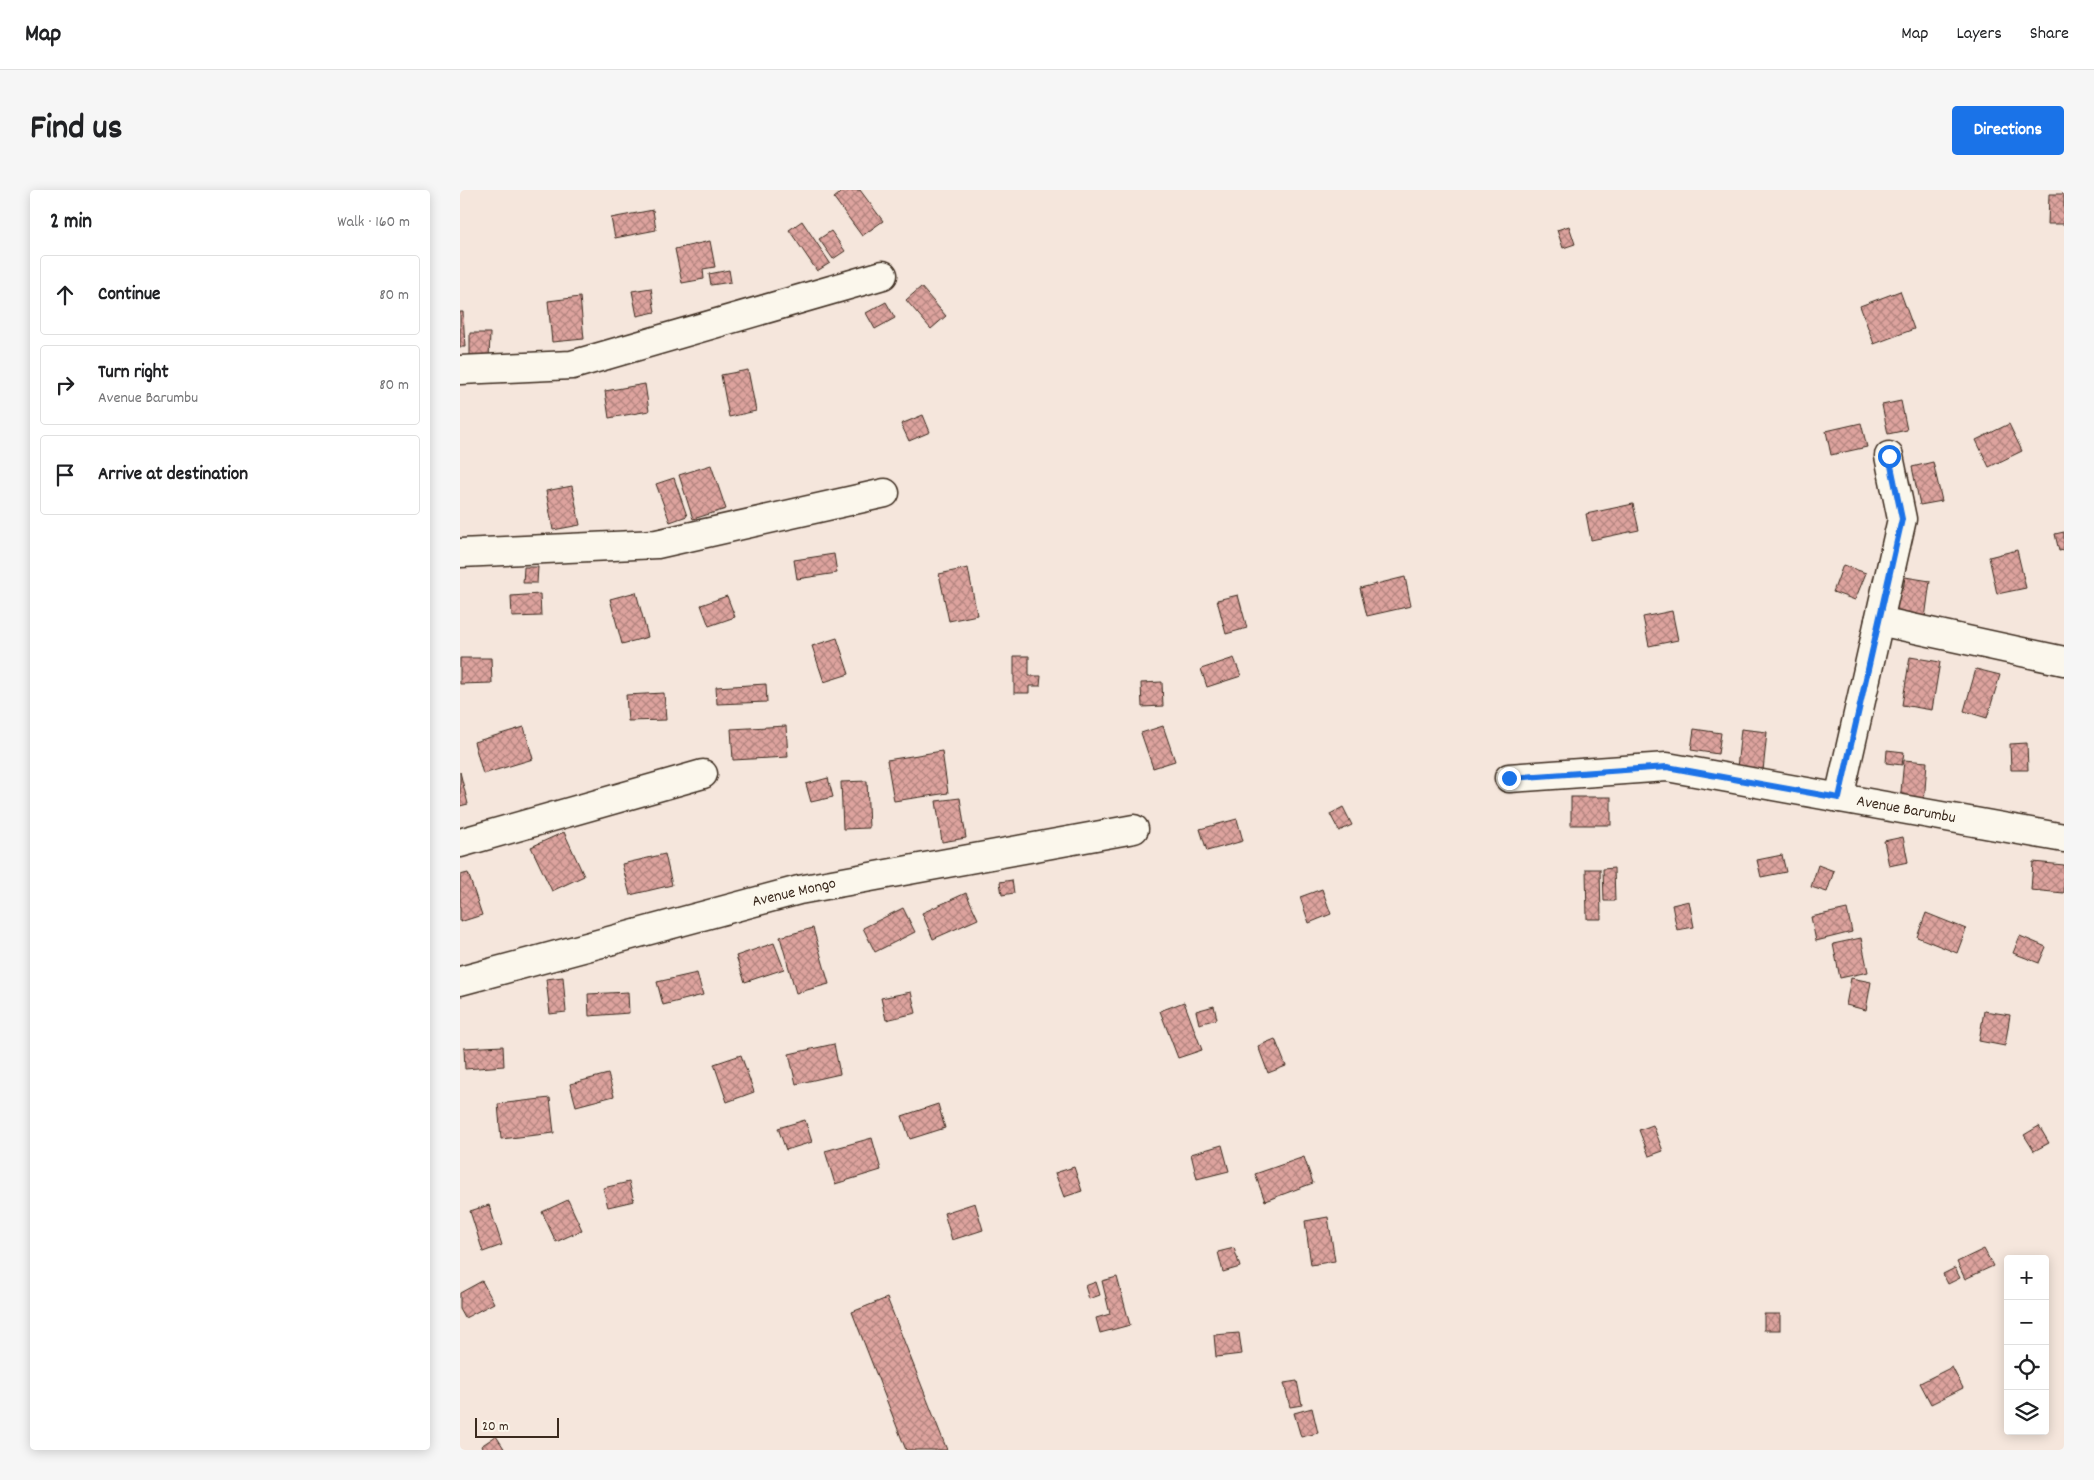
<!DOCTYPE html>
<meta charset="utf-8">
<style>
:root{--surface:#fff;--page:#f6f6f6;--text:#202124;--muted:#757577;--line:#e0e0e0;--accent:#1a73e8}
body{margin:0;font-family:Dekko,sans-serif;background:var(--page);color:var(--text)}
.controls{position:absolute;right:15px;bottom:15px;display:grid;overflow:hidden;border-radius:5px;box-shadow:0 2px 12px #0003}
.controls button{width:45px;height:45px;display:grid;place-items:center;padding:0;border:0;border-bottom:1px solid var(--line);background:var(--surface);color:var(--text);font:25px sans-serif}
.scale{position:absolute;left:15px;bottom:12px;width:84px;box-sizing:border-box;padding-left:5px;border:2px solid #3b2a1e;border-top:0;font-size:14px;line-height:18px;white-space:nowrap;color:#3b2a1e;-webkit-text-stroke:4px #fbf7ec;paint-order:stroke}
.stop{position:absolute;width:15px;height:15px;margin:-11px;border:4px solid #1a73e8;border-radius:50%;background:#fff}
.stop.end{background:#1a73e8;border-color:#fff;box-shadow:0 1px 5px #0008}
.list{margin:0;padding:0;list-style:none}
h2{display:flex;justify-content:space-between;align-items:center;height:65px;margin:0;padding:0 20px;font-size:21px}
h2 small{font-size:16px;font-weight:400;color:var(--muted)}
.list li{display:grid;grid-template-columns:32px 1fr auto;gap:15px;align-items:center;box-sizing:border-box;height:80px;margin:0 10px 10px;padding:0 10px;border:1px solid var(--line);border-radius:5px}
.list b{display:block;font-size:19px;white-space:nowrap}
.list p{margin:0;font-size:16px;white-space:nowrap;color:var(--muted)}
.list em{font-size:16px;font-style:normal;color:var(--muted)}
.icon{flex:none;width:28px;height:28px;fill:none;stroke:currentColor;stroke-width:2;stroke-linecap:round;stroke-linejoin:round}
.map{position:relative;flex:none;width:1604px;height:1260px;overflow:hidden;border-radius:5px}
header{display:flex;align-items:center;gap:30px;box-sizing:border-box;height:70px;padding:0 25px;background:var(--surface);border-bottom:1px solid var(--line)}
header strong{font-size:24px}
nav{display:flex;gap:28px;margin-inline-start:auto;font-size:18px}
.intro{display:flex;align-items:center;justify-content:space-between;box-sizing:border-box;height:120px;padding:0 30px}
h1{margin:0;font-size:35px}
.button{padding:12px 22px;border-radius:5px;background:var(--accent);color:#fff;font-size:18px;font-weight:700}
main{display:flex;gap:30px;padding:0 30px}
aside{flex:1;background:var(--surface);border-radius:5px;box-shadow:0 2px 12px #0003}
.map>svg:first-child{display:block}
.building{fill:url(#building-cross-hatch);stroke:#3b2a1e}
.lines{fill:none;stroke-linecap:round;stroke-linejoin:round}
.minor-casing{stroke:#3b2a1e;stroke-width:31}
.minor{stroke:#fbf7ec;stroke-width:28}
.route{stroke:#1a73e8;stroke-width:6}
.labels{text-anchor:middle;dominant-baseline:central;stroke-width:4;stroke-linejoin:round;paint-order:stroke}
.street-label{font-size:16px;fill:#3b2a1e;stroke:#fbf7ec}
</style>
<header>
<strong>Map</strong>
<nav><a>Map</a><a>Layers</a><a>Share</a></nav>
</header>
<div class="intro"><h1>Find us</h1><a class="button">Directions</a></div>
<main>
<aside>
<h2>2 min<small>Walk · 160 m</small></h2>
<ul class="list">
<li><svg class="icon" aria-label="ahead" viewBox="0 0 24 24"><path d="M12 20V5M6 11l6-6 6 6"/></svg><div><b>Continue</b></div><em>80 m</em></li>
<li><svg class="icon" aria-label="right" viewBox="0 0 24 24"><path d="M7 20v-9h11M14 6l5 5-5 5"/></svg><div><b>Turn right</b><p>Avenue Barumbu</p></div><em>80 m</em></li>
<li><svg class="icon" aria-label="arrive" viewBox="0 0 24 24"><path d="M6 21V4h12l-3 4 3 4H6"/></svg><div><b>Arrive at destination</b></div></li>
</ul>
</aside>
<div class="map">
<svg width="1604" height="1260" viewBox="0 0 1604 1260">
<defs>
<pattern id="building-cross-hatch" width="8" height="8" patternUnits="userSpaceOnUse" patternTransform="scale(1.25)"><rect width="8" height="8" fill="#dda39e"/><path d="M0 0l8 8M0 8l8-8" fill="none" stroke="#b48580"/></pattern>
</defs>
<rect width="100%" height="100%" fill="#f5e6dc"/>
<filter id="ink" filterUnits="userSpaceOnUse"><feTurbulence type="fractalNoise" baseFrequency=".02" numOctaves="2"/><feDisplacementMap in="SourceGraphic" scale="10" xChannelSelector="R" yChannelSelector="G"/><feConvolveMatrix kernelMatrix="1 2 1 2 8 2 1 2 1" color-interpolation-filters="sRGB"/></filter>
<g filter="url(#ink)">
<g class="building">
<path d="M 384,0 L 400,0 L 423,31 L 402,46 L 374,8 Z"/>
<path d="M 1589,4 L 1604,4 L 1604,34 L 1588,34 Z"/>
<path d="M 193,20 L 196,40 L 155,48 L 151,28 Z"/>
<path d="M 342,31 L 370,73 L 357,81 L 329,40 Z"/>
<path d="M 1109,36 L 1115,54 L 1103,58 L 1097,40 Z"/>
<path d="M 371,41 L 385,61 L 373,69 L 359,49 Z"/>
<path d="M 250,51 L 255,77 L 243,79 L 244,89 L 222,93 L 215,59 Z"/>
<path d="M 269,80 L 271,92 L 251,95 L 249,84 Z"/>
<path d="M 461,97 L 486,126 L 471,139 L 446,110 Z"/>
<path d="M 191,98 L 195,122 L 177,126 L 172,101 Z"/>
<path d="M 1440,101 L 1454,139 L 1414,154 L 1400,116 Z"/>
<path d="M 120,107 L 124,149 L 92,152 L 88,111 Z"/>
<path d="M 426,112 L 435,128 L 415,139 L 406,123 Z"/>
<path d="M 0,122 L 3,122 L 5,157 L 0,157 Z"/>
<path d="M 10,143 L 30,143 L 29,170 L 10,170 Z"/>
<path d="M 288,180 L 296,221 L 269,227 L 261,185 Z"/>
<path d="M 185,194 L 189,221 L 149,228 L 145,201 Z"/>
<path d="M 1441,211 L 1447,240 L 1428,244 L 1422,215 Z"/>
<path d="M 463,225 L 470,242 L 449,251 L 441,234 Z"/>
<path d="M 1401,233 L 1407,257 L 1371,265 L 1366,241 Z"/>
<path d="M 1549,234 L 1562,261 L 1529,277 L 1516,250 Z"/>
<path d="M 1473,272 L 1482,311 L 1460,315 L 1452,277 Z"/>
<path d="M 251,275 L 266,319 L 233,329 L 219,285 Z"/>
<path d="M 214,288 L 227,326 L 210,332 L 196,294 Z"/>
<path d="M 112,296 L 120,335 L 93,340 L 86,301 Z"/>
<path d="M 1173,314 L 1179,340 L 1131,350 L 1126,324 Z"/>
<path d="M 1604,342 L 1604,360 L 1599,361 L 1595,344 Z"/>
<path d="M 1557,360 L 1566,398 L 1537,404 L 1529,367 Z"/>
<path d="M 374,364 L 377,383 L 337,389 L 334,370 Z"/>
<path d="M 1383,375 L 1406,383 L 1395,410 L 1373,402 Z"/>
<path d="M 64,377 L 78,377 L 77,393 L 63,393 Z"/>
<path d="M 508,378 L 517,425 L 489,431 L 479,384 Z"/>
<path d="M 945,387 L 951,416 L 907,426 L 900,398 Z"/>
<path d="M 1445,387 L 1470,391 L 1464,436 L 1433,422 L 1437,399 L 1443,400 Z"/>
<path d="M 176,402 L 188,447 L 162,454 L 150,409 Z"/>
<path d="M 80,404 L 81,426 L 52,427 L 51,406 Z"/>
<path d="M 778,405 L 787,438 L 766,444 L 757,410 Z"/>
<path d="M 267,406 L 275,427 L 249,436 L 241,415 Z"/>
<path d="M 1212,421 L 1218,450 L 1189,456 L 1183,427 Z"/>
<path d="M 377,448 L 389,484 L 364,492 L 352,456 Z"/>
<path d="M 554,466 L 569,466 L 569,486 L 581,486 L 580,496 L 569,496 L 569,503 L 554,503 Z"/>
<path d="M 1450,467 L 1480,472 L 1472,520 L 1442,515 Z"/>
<path d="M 0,468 L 31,468 L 32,493 L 0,494 Z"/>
<path d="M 774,468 L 781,486 L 747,497 L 741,479 Z"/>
<path d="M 1516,479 L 1540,485 L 1527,528 L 1504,521 Z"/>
<path d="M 702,492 L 703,516 L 682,517 L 681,493 Z"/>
<path d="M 306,494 L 307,512 L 257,514 L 256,497 Z"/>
<path d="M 204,503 L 206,530 L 168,531 L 166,505 Z"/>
<path d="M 326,536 L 328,567 L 273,570 L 271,539 Z"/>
<path d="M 703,536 L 715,571 L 693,578 L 681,543 Z"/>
<path d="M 64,537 L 73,569 L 23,584 L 14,552 Z"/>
<path d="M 1234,539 L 1261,543 L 1258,564 L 1231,560 Z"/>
<path d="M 1281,539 L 1307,542 L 1303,581 L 1277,578 Z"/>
<path d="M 1567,553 L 1568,580 L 1551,580 L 1550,554 Z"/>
<path d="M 1427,560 L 1444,562 L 1442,575 L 1426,573 Z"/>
<path d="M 482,561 L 488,603 L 434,611 L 427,570 Z"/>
<path d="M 1444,570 L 1467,572 L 1464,614 L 1440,612 Z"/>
<path d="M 0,582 L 8,614 L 0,616 Z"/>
<path d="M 368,588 L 373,607 L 351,612 L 346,594 Z"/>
<path d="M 407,591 L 409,638 L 383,639 L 381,592 Z"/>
<rect x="1111" y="607" width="40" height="28"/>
<path d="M 500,608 L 506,648 L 482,652 L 476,611 Z"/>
<path d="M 883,617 L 892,635 L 879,641 L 870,624 Z"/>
<path d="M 777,629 L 783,651 L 747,661 L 740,639 Z"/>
<path d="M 104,642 L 124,686 L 92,701 L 71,657 Z"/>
<path d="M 1443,647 L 1448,672 L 1429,676 L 1424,651 Z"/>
<path d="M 205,664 L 212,695 L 170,705 L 162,674 Z"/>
<path d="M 1322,665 L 1326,682 L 1301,687 L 1297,670 Z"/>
<path d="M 1573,672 L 1604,675 L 1604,703 L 1571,700 Z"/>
<path d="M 1358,675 L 1374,681 L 1367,702 L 1351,697 Z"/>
<path d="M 1154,678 L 1155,711 L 1144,711 L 1143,679 Z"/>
<path d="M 1126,679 L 1140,679 L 1141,729 L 1127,729 Z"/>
<path d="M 8,683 L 22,725 L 0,732 L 0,685 Z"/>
<path d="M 552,690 L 554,703 L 542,705 L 540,692 Z"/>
<path d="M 862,699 L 871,724 L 849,733 L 840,707 Z"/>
<path d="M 506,703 L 518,729 L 473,749 L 462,723 Z"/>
<path d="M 1229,711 L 1234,737 L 1217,740 L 1212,715 Z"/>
<path d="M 443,718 L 455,742 L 415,762 L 403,738 Z"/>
<path d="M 1387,719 L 1392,742 L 1356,751 L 1351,727 Z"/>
<path d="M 1466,723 L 1506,739 L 1497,763 L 1457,747 Z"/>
<path d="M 353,738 L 369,794 L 336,803 L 320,747 Z"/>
<path d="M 1560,746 L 1586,757 L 1579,773 L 1553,763 Z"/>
<path d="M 1401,748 L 1408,782 L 1380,788 L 1373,754 Z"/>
<path d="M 314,753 L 324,779 L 285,792 L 276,766 Z"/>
<path d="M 237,783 L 243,805 L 203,815 L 197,792 Z"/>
<path d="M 103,787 L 106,822 L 90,824 L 86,789 Z"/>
<path d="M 1391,788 L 1411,792 L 1406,820 L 1386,815 Z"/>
<path d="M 168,802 L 169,823 L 129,826 L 128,804 Z"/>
<path d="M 451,802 L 456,823 L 426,830 L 421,808 Z"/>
<path d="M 724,812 L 742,860 L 718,868 L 700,821 Z"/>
<path d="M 754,816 L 757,829 L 739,834 L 736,821 Z"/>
<path d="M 1524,821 L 1550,825 L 1545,856 L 1519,851 Z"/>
<path d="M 815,849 L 826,876 L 808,883 L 798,856 Z"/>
<path d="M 374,854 L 380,884 L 336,894 L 329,864 Z"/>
<path d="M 43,856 L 44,876 L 5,879 L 4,858 Z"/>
<path d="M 281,865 L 294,902 L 267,912 L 254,874 Z"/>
<path d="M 148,884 L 154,906 L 116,916 L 110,894 Z"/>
<path d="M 90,908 L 94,943 L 41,949 L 38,914 Z"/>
<path d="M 478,914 L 485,938 L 450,949 L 442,926 Z"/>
<path d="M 345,930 L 352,952 L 326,960 L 318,938 Z"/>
<path d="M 1193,935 L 1203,961 L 1189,966 L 1179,940 Z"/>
<path d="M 1579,936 L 1589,953 L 1574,961 L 1564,945 Z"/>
<path d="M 412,948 L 421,980 L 375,994 L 365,961 Z"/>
<path d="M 762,955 L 769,981 L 737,989 L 731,964 Z"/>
<path d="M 844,967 L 853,993 L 805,1011 L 795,984 Z"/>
<path d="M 614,977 L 622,1001 L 604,1007 L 595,983 Z"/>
<path d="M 169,992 L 174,1011 L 148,1017 L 143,998 Z"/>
<path d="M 108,1010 L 122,1040 L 96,1052 L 82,1022 Z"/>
<path d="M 515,1013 L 523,1040 L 492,1050 L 484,1023 Z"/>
<path d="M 29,1015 L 42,1055 L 23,1062 L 10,1021 Z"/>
<path d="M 868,1027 L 875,1071 L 851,1075 L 845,1031 Z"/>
<path d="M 774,1058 L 780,1077 L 763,1082 L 758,1062 Z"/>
<path d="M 1524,1059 L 1533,1076 L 1505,1089 L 1497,1072 Z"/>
<path d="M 1495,1078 L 1500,1088 L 1488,1094 L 1483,1084 Z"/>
<path d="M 657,1087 L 670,1135 L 640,1143 L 636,1128 L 650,1124 L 642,1091 Z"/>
<path d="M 22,1091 L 34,1113 L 5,1128 L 0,1119 L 0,1103 Z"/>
<path d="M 636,1092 L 640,1105 L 629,1109 L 625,1096 Z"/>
<path d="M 427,1108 L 487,1260 L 446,1260 L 392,1122 Z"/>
<rect x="1304" y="1124" width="16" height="16"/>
<path d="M 779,1143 L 782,1164 L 756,1167 L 754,1145 Z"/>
<path d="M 1492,1177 L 1503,1198 L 1471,1214 L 1460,1193 Z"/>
<path d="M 837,1191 L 842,1215 L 830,1217 L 824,1193 Z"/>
<path d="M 852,1218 L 858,1243 L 841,1247 L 834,1223 Z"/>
<path d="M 36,1246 L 45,1260 L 23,1260 L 21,1256 Z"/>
</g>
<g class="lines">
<g class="minor-casing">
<g id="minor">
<path d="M 0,180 L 112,175 L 423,85"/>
<path d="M 0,363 L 197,354 L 425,303"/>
<path d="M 1419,431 L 1604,471"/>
<path d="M 1049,588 L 1207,577 L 1604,648"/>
<path d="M 1379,608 L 1442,329 L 1429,266"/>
<path d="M 0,653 L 243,584"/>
<path d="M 0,791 L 339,700 L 674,639"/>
</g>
</g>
<use href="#minor" class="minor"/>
</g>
</g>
<g class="lines" filter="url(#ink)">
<path class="route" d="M 1049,588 L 1207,577 L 1379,608 L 1442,329 L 1429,266"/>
</g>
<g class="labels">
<g class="street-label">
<text transform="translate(1446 620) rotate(10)">Avenue Barumbu</text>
<text transform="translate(334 703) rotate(-13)">Avenue Mongo</text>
</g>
</g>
</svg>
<div class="controls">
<button>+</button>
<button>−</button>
<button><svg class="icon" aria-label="locate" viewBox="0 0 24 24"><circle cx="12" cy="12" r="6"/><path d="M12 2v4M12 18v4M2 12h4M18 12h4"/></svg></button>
<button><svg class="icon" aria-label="layers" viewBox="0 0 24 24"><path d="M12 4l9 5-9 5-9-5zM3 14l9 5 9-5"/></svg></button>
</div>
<div class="scale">20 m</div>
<div class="stop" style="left:1429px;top:266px"></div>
<div class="stop end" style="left:1049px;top:588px"></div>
</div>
</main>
